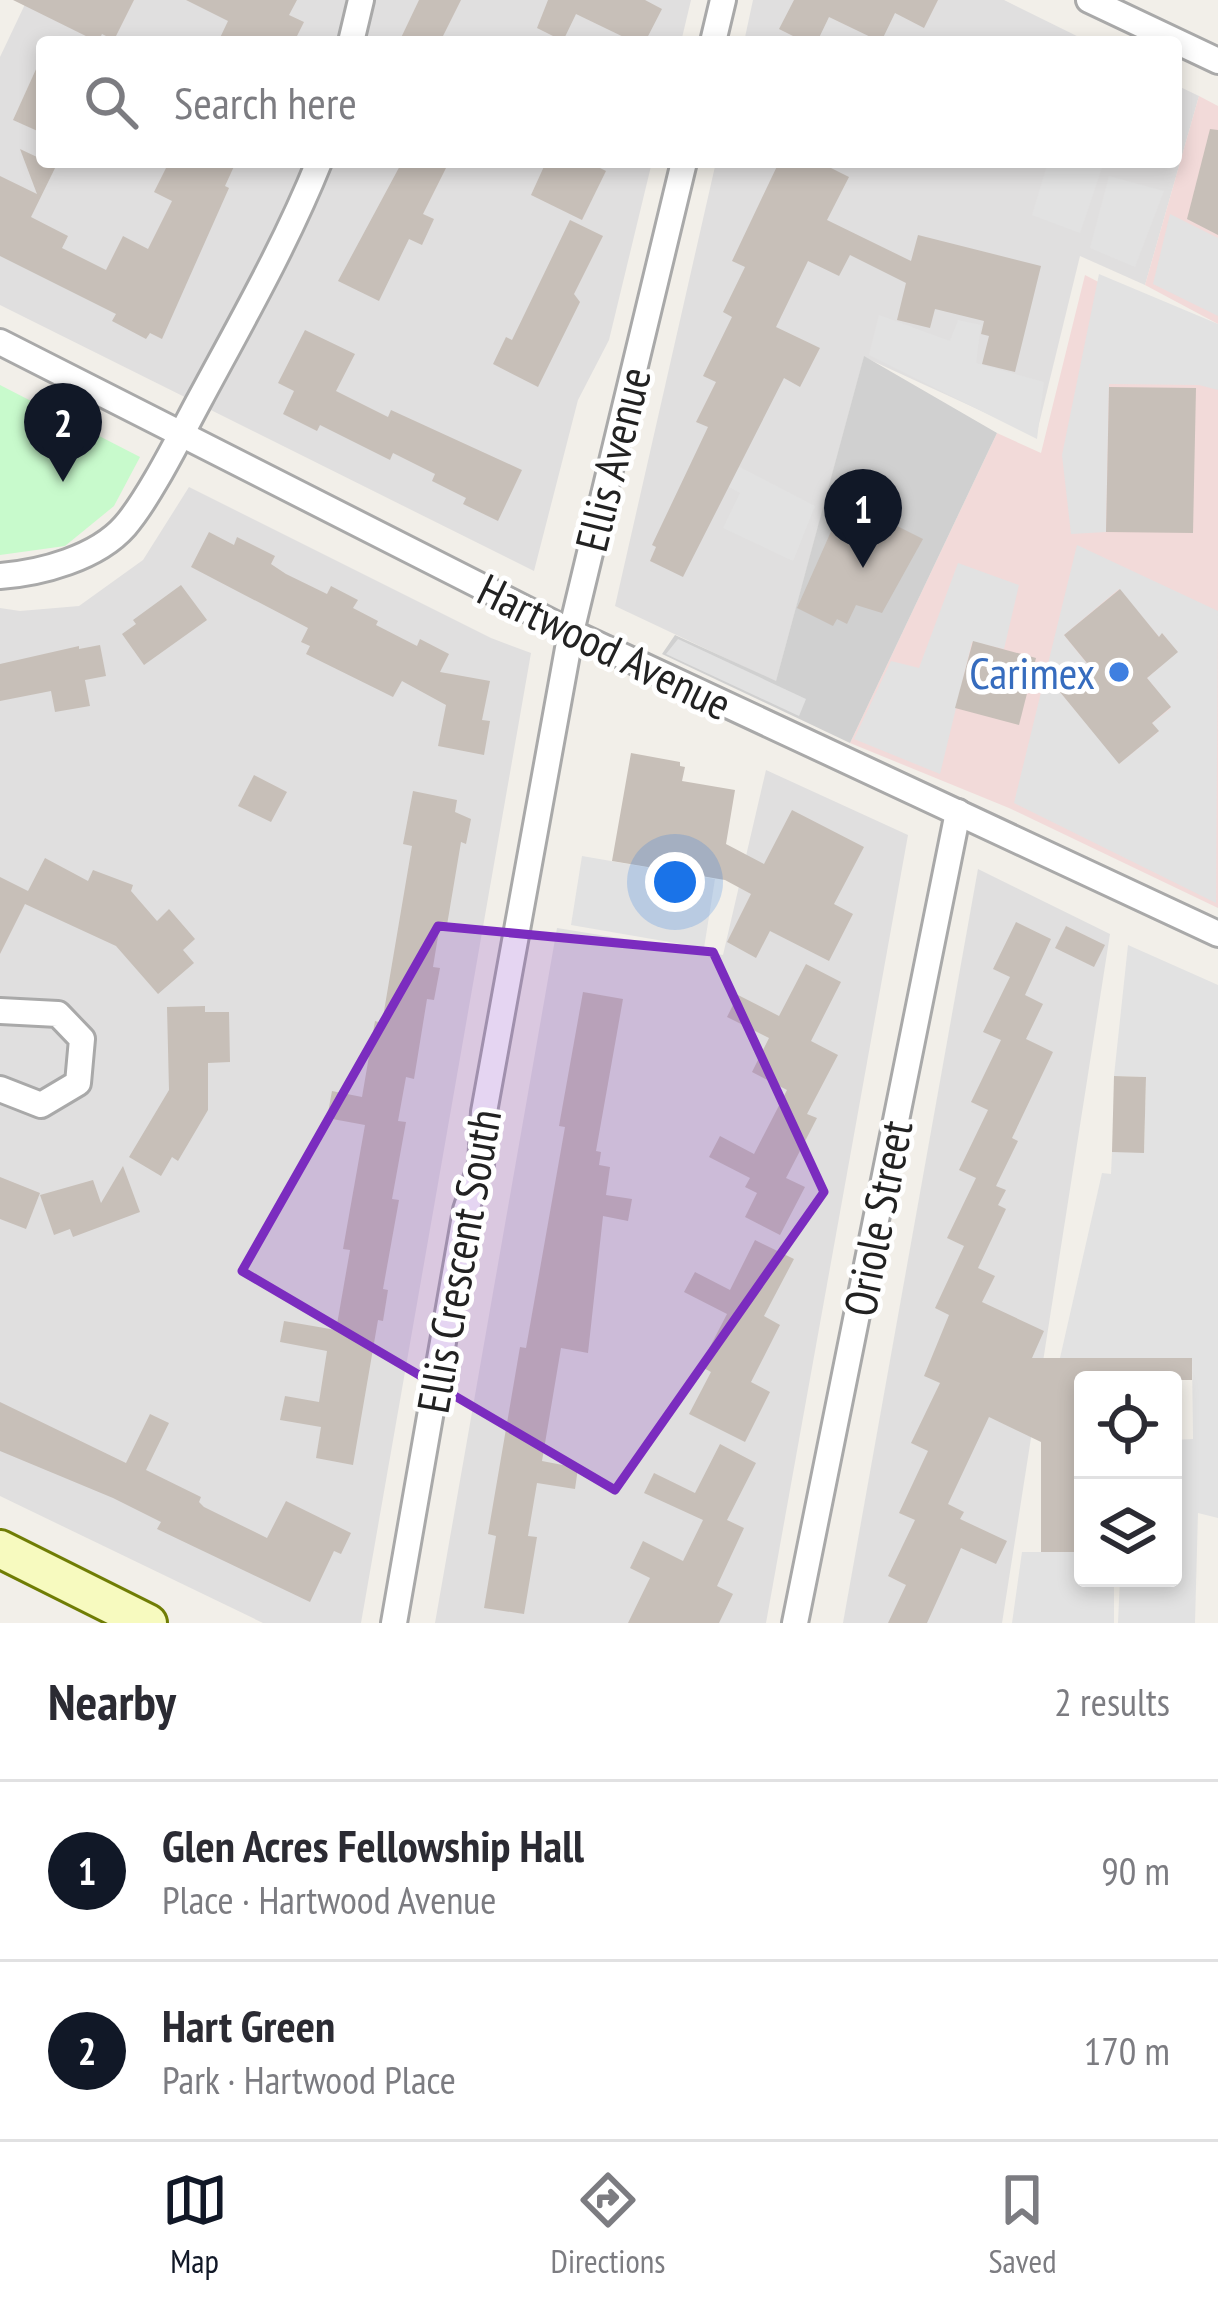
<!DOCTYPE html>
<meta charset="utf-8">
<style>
:root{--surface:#fff;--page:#f2f2f3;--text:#2b2b33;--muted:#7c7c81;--line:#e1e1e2;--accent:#111827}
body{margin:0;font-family:"PT Sans Narrow",sans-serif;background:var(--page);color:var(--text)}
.controls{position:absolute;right:36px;bottom:36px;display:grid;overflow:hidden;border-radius:12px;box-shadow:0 6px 18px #0003}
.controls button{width:108px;height:108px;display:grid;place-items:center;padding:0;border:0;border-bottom:3px solid var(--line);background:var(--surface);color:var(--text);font:60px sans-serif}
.you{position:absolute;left:675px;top:882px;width:42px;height:42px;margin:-30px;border:9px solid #fff;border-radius:50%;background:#1a73e8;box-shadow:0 0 0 18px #1a73e833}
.badge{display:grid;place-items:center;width:78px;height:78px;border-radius:50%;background:var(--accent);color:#fff;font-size:39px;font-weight:700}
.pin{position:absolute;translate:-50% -99px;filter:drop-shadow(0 3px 6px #0008)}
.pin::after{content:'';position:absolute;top:63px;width:42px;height:36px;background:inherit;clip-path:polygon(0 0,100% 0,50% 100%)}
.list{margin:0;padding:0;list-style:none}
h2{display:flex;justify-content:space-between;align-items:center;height:156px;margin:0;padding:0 48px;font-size:51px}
h2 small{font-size:39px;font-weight:400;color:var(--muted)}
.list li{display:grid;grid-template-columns:78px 1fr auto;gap:36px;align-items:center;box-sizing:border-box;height:180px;padding:0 48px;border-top:3px solid var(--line)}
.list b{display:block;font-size:45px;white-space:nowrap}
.list p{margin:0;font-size:39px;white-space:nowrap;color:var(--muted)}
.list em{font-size:39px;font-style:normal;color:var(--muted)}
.icon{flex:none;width:66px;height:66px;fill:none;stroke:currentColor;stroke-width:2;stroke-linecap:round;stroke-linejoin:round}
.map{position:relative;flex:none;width:1218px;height:1623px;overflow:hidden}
.search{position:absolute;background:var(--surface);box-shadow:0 6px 18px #0003;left:36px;right:36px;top:36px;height:132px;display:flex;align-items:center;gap:30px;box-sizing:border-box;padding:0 42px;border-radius:12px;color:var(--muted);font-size:45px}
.sheet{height:516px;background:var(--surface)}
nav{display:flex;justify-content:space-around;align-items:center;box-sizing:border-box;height:168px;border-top:3px solid var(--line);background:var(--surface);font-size:33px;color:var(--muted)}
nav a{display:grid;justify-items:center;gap:6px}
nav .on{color:var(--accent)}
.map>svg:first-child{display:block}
.residential{fill:#e0dfdf}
.commercial{fill:#f2dad9}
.religious{fill:#d0d0d0}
.park{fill:#c8facc}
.parking{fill:#e2e2e2;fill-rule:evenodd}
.building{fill:#c7bfb8}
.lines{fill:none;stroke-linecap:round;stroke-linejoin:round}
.street-casing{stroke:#a9a9a9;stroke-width:30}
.secondary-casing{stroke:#707d05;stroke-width:42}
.street{stroke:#fff;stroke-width:24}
.secondary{stroke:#f7fabf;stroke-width:36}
.marked{fill:#7b2cbf;fill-opacity:0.2;stroke:#7b2cbf;stroke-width:9;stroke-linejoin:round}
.shop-dot{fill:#3f7fe0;stroke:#fff;stroke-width:4.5}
.labels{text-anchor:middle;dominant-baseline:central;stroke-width:10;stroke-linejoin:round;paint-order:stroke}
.street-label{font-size:45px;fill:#222;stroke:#fff}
.shop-label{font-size:45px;fill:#366cbe;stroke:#fff;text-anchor:end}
</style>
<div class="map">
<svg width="1218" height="1623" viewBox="0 0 1218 1623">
<rect width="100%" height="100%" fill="#f2efe9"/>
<g class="residential">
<path d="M 27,0 L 691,0 L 681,42 L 42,42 L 42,162 L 652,162 L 609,340 L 578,400 L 534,571 L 0,305 L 0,57 Z"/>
<path d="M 753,0 L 1004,0 L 1089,42 L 744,42 Z"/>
<path d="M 1176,85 L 1199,96 L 1145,285 L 1080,256 L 1036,436 L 864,357 L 776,682 L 615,606 L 716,162 L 1176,162 Z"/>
<path d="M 189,487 L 491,638 L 531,653 L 361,1623 L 263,1623 L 0,1496 L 0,608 L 20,611 L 79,606 L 143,560 Z"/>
<path d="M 766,770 L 908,835 L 766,1623 L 435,1623 L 557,928 L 723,955 Z"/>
<path d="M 978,869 L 1110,934 L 1002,1623 L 843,1623 Z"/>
</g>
<g class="commercial">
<path d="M 1199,96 L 1218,106 L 1218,324 L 1145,285 Z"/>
<path d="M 1085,275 L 1218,344 L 1218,908 L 1009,808 L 850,743 L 997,433 L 1041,453 Z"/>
</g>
<path class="religious" d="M 864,356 L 997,433 L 850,743 L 662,654 L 675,635 L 776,681 Z"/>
<path class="park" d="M 0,385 L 140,457 L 114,506 L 65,546 L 0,555 Z"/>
<g class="parking">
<path d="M 1048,162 L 1104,162 L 1080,233 L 1032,215 Z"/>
<path d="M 1109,176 L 1164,191 L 1135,267 L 1090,248 Z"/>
<path d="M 1170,214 L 1218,238 L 1218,316 L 1153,284 Z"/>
<path d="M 1099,274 L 1218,324 L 1218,390 L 1199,385 L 1109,384 L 1106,532 L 1071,534 L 1062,455 Z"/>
<path d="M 879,315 L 950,341 L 958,320 L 981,325 L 976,363 L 1044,382 L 1037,439 L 869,355 Z"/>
<path d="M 703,448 L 815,506 L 793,561 L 723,528 L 740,493 L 689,465 Z"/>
<path d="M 1077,545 L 1218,611 L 1216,903 L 1014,803 ZM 1119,589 L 1159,637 L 1163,634 L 1177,652 L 1147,678 L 1171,708 L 1152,723 L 1158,732 L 1120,763 L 1060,692 L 1090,667 L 1064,635 Z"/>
<path d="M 958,563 L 1019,585 L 1004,649 L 972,642 L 940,774 L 854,739 L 891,661 L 919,668 Z"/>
<path d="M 678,639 L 806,699 L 799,716 L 666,654 Z"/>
<path d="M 582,856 L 715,879 L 704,948 L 571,925 Z"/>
<path d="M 1128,945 L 1218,985 L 1218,1518 L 1198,1513 L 1195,1623 L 1118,1623 L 1120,1578 L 1173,1578 L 1173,1440 L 1193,1439 L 1192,1358 L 1060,1358 L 1102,1173 L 1111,1174 L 1112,1152 L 1144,1152 L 1146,1077 L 1114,1076 Z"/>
<path d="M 1022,1552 L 1083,1552 L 1083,1578 L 1114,1578 L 1114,1623 L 1012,1623 Z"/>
</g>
<g class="building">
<path d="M 13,0 L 134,0 L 114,40 L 102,34 L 98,42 Z"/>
<path d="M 186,0 L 297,0 L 289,15 L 304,22 L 294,42 L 218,42 L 228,21 Z"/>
<path d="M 419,0 L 461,0 L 440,42 L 399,42 Z"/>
<path d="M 548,0 L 645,0 L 662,9 L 645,42 L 634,42 L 576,14 L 563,41 L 537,28 Z"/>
<path d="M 794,0 L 938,0 L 924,28 L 895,13 L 881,42 L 829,17 L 817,42 L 805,42 L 779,29 Z"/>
<path d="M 42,56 L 42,133 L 13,120 Z"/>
<path d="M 1210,129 L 1218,130 L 1218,235 L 1187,219 Z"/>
<path d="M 20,149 L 56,166 L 31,217 L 68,236 L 62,248 L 106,270 L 123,236 L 148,249 L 172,201 L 154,192 L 169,162 L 236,162 L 225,186 L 229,188 L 162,339 L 150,333 L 146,339 L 112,321 L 116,314 L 0,256 L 0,176 L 37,194 Z"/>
<path d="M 402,162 L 449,162 L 423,214 L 434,219 L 422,245 L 409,239 L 379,301 L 338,281 Z"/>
<path d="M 546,162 L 588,162 L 606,171 L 582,220 L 531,195 Z"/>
<path d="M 779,162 L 819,162 L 849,177 L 827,220 L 911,261 L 918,235 L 1041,266 L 1015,372 L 982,364 L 989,336 L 981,334 L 984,321 L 935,309 L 930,328 L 897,320 L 906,283 L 850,255 L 839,276 L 808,261 L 776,327 L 820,348 L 800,387 L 784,378 L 683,577 L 650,561 L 656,547 L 652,545 L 708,427 L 696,422 L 716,382 L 703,376 L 732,317 L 723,312 L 745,267 L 732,261 Z"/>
<path d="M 570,220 L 603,236 L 574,294 L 580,302 L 538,387 L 493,364 L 506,337 L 512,340 Z"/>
<path d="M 305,330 L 355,354 L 336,391 L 388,417 L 391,410 L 522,470 L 498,521 L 463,504 L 466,498 L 432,481 L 435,474 L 393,453 L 390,460 L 320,425 L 317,431 L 283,414 L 294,391 L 278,383 Z"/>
<path d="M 1109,387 L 1196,388 L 1193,533 L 1106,532 Z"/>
<path d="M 845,500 L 923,539 L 882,613 L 856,605 L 847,624 L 837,619 L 833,626 L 797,608 Z"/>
<path d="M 209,532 L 234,545 L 237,537 L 275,556 L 271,564 L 286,574 L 327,594 L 331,586 L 358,600 L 353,608 L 378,621 L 376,625 L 417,646 L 420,639 L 449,654 L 440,672 L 490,681 L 482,720 L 490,721 L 484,755 L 438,746 L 446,705 L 402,681 L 393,697 L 306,654 L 310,646 L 301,642 L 308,628 L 191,567 Z"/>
<path d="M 181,585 L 207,620 L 144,665 L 122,634 L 136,624 L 133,620 Z"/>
<path d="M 1120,589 L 1159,637 L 1162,633 L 1178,652 L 1147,678 L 1171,707 L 1152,723 L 1159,731 L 1119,764 L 1060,692 L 1085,671 L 1096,674 L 1064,635 Z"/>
<path d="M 973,641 L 1036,658 L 1019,725 L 955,708 Z"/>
<path d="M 100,645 L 106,676 L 85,680 L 90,706 L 55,712 L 51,691 L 0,701 L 0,664 L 79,646 L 79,649 Z"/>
<path d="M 631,753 L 680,762 L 680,766 L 685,767 L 682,781 L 735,790 L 726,844 L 764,864 L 792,810 L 864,847 L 834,904 L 853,914 L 829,961 L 770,931 L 756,958 L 727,942 L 751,894 L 725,880 L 612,861 Z"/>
<path d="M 254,775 L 287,792 L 271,822 L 238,806 Z"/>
<path d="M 413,791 L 457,800 L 455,812 L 471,819 L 466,844 L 461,842 L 447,925 L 440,924 L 433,967 L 440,968 L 434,1000 L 427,999 L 414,1079 L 406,1077 L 398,1121 L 406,1122 L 392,1199 L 399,1200 L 383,1289 L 388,1290 L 383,1321 L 378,1320 L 353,1465 L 316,1458 L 321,1427 L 280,1420 L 285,1396 L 319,1402 L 327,1351 L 280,1342 L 284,1321 L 336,1330 L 350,1250 L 343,1249 L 365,1125 L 327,1118 L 332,1091 L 362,1097 L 375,1021 L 382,1023 L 412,846 L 403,844 Z"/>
<path d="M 45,858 L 88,881 L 93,870 L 133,885 L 131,891 L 157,921 L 169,909 L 195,939 L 183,950 L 194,963 L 158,994 L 116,946 L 25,904 L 0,954 L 0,877 L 28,891 Z"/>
<path d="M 1016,922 L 1051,939 L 1025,995 L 1043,1004 L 1026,1039 L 1053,1052 L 1012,1138 L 1018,1141 L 996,1186 L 1006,1190 L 998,1205 L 1006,1209 L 978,1268 L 995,1276 L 982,1302 L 1044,1331 L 1032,1358 L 1192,1358 L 1192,1380 L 1083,1380 L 1083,1552 L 1041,1552 L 1041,1442 L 989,1417 L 948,1504 L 964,1512 L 960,1519 L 1007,1541 L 996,1564 L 961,1548 L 927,1623 L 888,1623 L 906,1585 L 888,1576 L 915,1520 L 899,1513 L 928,1451 L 911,1443 L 940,1383 L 924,1376 L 949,1315 L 935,1308 L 964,1246 L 947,1238 L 976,1178 L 959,1170 L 988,1110 L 971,1102 L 1001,1040 L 983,1032 L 1010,977 L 993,969 Z"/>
<path d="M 1066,926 L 1105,945 L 1094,967 L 1055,948 Z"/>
<path d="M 806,964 L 841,982 L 811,1041 L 838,1055 L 807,1114 L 817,1118 L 786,1178 L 805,1187 L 780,1235 L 745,1217 L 757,1193 L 745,1187 L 750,1178 L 709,1157 L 720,1136 L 754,1154 L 787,1090 L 752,1072 L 769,1038 L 727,1017 L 738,995 L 779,1016 Z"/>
<path d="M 583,992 L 623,999 L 596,1151 L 601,1152 L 599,1165 L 610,1167 L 606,1195 L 632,1199 L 628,1221 L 603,1216 L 588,1353 L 561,1348 L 542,1461 L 578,1468 L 575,1489 L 537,1483 L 528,1536 L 537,1537 L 524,1614 L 484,1608 L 496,1536 L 488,1534 L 520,1347 L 526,1348 L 565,1127 L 559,1126 Z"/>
<path d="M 205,1006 L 205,1012 L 229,1012 L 230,1062 L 208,1063 L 208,1110 L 178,1161 L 172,1157 L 161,1176 L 129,1157 L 169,1090 L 167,1007 Z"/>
<path d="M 1114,1076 L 1146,1077 L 1144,1153 L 1112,1152 Z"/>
<path d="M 123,1166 L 140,1212 L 73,1237 L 70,1229 L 54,1235 L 40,1195 L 93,1180 L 101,1203 Z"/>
<path d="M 0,1177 L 40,1193 L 26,1229 L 0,1219 Z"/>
<path d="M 755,1240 L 794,1259 L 764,1316 L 780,1325 L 751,1382 L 770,1392 L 745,1442 L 689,1414 L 711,1372 L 700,1366 L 727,1314 L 684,1292 L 695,1272 L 730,1290 Z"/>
<path d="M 0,1402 L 126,1463 L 150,1414 L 169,1423 L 146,1470 L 201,1497 L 199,1502 L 204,1507 L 267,1538 L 286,1501 L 351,1533 L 341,1554 L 334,1551 L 310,1602 L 157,1529 L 161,1522 L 113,1498 L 0,1451 Z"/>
<path d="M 720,1444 L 756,1463 L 727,1520 L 744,1528 L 717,1586 L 733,1594 L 719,1623 L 628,1623 L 650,1578 L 630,1568 L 643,1541 L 683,1561 L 703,1520 L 644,1493 L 654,1473 L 695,1493 Z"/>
</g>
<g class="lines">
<g class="street-casing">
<g id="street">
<path d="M 1089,0 L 1218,61"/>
<path d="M 351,42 L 361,0"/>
<path d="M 713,42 L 723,0"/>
<path d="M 0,342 L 571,632 L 1218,934"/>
<path d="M 0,576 C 41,573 97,558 125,526 C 150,497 181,434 200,399 C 242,321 286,244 319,162"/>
<path d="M 0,1011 L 58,1014 L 82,1039 L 78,1083 L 41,1105 L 0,1089"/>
<path d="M 394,1623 L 466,1210 L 481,1164 L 484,1112 L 571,632 L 684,162"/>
<path d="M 795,1623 L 958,812"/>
</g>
</g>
<g class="secondary-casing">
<path id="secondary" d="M 0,1549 L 148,1623"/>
</g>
<use href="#street" class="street"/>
<use href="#secondary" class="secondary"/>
</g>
<path class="marked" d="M 438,926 L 713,952 L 824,1192 L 615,1490 L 242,1271 Z"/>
<circle class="shop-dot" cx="1119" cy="672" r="12"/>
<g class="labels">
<g class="street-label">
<text transform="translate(612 459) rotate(-76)">Ellis Avenue</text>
<text transform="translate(605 646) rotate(26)">Hartwood Avenue</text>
<text transform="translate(877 1218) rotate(-79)">Oriole Street</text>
<text transform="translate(458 1261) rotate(-80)">Ellis Crescent South</text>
</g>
<g class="shop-label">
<text x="1095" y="672">Carimex</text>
</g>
</g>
</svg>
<div class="controls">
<button><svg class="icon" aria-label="locate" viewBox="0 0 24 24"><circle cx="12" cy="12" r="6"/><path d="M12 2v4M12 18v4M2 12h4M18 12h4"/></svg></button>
<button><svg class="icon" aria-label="layers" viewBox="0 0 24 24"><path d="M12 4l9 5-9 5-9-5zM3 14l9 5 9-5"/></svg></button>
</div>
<div class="you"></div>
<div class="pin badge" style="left:863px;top:568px">1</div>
<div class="pin badge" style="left:63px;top:482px">2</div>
<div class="search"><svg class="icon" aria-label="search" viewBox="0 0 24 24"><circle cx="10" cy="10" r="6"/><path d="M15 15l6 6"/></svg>Search here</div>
</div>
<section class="sheet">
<h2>Nearby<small>2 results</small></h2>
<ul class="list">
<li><span class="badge">1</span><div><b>Glen Acres Fellowship Hall</b><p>Place · Hartwood Avenue</p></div><em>90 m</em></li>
<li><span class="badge">2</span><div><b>Hart Green</b><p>Park · Hartwood Place</p></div><em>170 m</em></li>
</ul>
</section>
<nav>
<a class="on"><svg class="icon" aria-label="map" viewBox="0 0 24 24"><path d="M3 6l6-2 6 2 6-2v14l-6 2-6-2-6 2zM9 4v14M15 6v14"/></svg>Map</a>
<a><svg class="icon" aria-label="directions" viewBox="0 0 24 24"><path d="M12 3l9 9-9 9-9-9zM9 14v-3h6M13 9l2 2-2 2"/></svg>Directions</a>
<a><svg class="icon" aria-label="saved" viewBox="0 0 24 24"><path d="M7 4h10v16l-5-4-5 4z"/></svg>Saved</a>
</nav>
